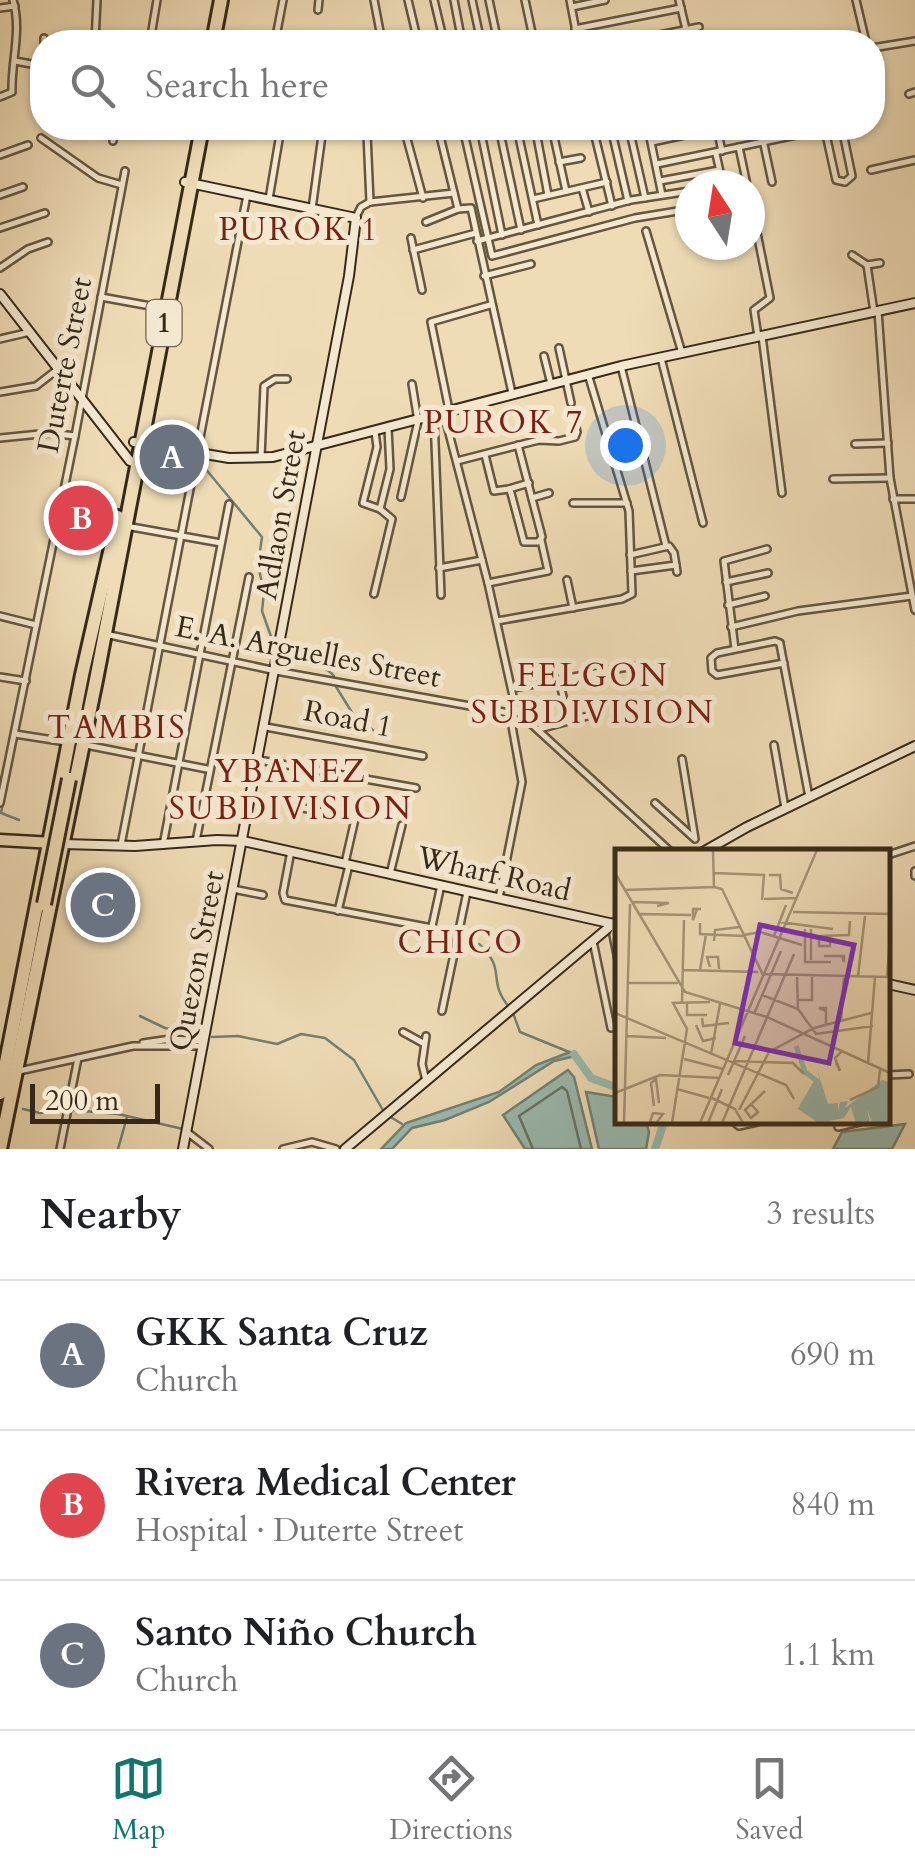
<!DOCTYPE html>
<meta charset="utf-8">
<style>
:root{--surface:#fff;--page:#f2f2f2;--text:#202124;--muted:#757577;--line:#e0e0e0;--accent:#0f766e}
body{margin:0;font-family:Cardo,serif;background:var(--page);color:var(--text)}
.compass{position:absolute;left:675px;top:170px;width:90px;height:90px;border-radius:50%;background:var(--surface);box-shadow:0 2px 8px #0004;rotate:348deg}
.scale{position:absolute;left:30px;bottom:25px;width:130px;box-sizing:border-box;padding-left:10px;border:5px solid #362919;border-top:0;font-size:28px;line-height:35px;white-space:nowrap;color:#362919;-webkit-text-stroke:8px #f5e8d0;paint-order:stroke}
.you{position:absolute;left:625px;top:445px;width:35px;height:35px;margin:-25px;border:8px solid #fff;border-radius:50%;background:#1a73e8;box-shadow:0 0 0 15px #1a73e833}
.badge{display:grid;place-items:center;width:65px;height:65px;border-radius:50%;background:var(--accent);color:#fff;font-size:32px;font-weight:700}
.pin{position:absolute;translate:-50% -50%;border:5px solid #fff;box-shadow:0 2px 10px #0006}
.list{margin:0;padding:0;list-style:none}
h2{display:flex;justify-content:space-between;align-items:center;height:130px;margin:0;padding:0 40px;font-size:42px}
h2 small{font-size:32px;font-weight:400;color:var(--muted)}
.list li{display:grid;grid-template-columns:65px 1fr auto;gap:30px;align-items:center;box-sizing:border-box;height:150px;padding:0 40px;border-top:2px solid var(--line)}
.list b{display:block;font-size:38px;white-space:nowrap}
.list p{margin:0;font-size:32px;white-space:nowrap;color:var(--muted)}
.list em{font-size:32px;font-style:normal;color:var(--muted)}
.icon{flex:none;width:55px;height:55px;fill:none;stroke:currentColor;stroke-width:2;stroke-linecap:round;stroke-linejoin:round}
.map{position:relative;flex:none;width:915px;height:1149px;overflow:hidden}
.search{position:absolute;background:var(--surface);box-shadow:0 2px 8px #0004;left:30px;right:30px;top:30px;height:110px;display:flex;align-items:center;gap:25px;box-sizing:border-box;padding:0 35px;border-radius:40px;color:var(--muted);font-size:38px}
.sheet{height:580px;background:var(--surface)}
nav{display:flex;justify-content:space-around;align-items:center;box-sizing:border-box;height:140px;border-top:2px solid var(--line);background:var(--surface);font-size:28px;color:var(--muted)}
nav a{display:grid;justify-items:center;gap:5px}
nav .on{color:var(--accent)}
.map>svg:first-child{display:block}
.water{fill:#9abbb1;stroke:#728174;stroke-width:2.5}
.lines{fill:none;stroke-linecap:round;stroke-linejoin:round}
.shore{stroke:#687265;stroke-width:2.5}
.stream{stroke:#728174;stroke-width:2.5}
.river{stroke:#9abbb1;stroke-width:8}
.street-casing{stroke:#645640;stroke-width:10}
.secondary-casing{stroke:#362919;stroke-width:12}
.primary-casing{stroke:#362919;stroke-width:15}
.highway-casing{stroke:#362919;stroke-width:18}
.street{stroke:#f5e8d0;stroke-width:5}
.secondary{stroke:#f5e8d0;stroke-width:8}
.primary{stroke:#efdcb6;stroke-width:10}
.highway{stroke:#efdcb6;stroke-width:12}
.highway-bridge-casing{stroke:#362919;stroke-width:18;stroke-linecap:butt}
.highway-bridge{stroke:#efdcb6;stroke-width:12}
.labels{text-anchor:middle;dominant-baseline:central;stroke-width:10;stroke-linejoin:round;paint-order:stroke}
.shield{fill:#f5e8d0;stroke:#6f6250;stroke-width:2.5}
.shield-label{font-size:28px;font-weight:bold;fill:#362919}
.street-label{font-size:30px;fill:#362919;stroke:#f5e8d0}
.neighbourhood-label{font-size:32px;letter-spacing:2.5px;fill:#7a1f14;stroke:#f5e8d0}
.inset-river{fill:none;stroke:#9abbb1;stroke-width:5}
.inset-road{fill:none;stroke:#a59477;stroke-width:2.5}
.view{fill:#7b2cbf;fill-opacity:0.15;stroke:#7b2cbf;stroke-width:5}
.inset-edge{fill:none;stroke:#362919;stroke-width:5}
</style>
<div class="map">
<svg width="915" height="1149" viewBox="0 0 915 1149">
<rect width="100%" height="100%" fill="#efdcb6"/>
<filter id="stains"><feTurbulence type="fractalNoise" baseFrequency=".002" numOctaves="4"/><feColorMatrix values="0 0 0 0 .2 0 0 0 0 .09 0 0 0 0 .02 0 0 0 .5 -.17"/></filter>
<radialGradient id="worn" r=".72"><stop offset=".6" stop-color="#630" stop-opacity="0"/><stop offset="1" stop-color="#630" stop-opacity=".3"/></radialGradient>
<g class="water">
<path d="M 570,1052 L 576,1056 L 554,1061 L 489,1102 L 445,1120 L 412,1128 L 392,1149 L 381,1149 L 406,1123 L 499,1092 L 536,1065 Z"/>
<path d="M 568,1070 L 574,1077 L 592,1149 L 525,1149 L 503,1115 Z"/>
<path d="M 586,1092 L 617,1097 L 618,1122 L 646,1122 L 649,1132 L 646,1149 L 599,1149 Z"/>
<path d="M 905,1124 L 892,1149 L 833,1149 L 842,1132 Z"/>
</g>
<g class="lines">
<path class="shore" d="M 533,1149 L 519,1116 L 562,1087 L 567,1091 L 581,1149"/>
<g class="stream">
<path d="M 202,458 L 204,467 L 262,537 L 258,565 L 264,592 L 262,611 L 274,645"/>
<path d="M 284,653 C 298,661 324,663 334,676"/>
<path d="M 335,685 L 356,719 L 373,730"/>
<path d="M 0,777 L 2,777"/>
<path d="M 7,783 L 1,813 L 19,820"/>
<path d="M 479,944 C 508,971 486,979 509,1007"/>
<path d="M 513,1013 L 520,1032 L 574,1054"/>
<path d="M 140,1016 L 165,1028 L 200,1035"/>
<path d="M 212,1037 L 238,1036 L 277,1044 L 301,1034 L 325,1038 L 354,1060 L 384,1112"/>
<path d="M 23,1109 L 40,1113 L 63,1109"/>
<path d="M 72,1110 L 118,1114 L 183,1129"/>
<path d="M 389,1116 L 402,1124"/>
<path d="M 118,1149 L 127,1117"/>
</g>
<g class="river">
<path d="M 574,1054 L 591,1078 L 618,1088"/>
<path d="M 655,1149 L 664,1122"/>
</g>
<g class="street-casing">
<g id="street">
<path d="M 374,0 L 382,42"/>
<path d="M 408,0 L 418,42"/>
<path d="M 434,0 L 444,42"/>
<path d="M 454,0 L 462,42"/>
<path d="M 472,0 L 481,42"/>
<path d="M 489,0 L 498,42"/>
<path d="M 525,0 L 534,42"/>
<path d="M 570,0 L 578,42"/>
<path d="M 679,0 L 689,42"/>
<path d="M 856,0 L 866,42"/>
<path d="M 572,7 L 605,0"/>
<path d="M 0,8 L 15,6"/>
<path d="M 318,10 L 319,0"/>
<path d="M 575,29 L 681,8"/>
<path d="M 44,42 L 44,38"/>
<path d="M 95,42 L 97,0"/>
<path d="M 150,42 L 157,0"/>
<path d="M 275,42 L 283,0"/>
<path d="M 625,42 L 699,27"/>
<path d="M 872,48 L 915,41"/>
<path d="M 15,61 L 42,66"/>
<path d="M 909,94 L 915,92"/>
<path d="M 0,97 L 12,92 C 11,61 22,31 13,0"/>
<path d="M 404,128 L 423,198"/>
<path d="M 438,128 L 458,209"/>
<path d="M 463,128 L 492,256 L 635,218 L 690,209"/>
<path d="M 480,128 L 502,235"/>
<path d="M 499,128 L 521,230"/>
<path d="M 517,128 L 538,225"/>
<path d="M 552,128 L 566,191"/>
<path d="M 593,128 L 612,206"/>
<path d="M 611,128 L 628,201"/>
<path d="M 629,128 L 645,198"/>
<path d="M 648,128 L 662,195"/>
<path d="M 717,129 L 722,151"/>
<path d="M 825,130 L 836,180 L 845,182 L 852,176 L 842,128"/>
<path d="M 367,134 L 370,202"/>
<path d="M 537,137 L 548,195"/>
<path d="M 41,138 L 98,178 L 122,185"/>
<path d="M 763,140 L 772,182"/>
<path d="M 113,141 L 116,128"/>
<path d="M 652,142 L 717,128"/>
<path d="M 739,147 L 747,185"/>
<path d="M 716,154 L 723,185"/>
<path d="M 0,155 L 28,145"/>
<path d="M 559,162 L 581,158"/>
<path d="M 657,164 L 830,128"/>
<path d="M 871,170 L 915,160"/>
<path d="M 660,181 L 719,170"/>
<path d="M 582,188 L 589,212"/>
<path d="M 0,195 L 23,187"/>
<path d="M 750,198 L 770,298 L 754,310 L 758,337"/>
<path d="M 269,199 L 281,128"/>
<path d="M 533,199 L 607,182"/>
<path d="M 370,202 L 454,193"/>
<path d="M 312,209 L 323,128"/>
<path d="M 356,217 L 361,207 L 370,202"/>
<path d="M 426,222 L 458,209 L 471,208 L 512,393"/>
<path d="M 0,228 L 45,213"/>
<path d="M 646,231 L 682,353"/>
<path d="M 411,238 L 422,290"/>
<path d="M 477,241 L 631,200 L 690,191"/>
<path d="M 413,250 L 476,233"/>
<path d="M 852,255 L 867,265 L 874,312"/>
<path d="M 867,265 L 880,263"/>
<path d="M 0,268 L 28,249 L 48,242"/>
<path d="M 484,276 L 531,264"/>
<path d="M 101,297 L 167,309"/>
<path d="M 878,311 L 890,478 L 915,610"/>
<path d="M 762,336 L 782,493"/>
<path d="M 0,339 L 30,332"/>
<path d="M 559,348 L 571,403"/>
<path d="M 544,356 L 551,384"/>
<path d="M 661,358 L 703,523"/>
<path d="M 621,366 L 666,546"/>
<path d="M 0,392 L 36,386 L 58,369"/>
<path d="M 449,410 L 431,322 L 490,305"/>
<path d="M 444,414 L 488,583 L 516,710 L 671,852"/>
<path d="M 434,417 L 441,595"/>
<path d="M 375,432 L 377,447 L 363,503 L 380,509"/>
<path d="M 0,438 L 50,433 L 75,436"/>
<path d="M 855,444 L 888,443"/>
<path d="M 485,455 L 494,491 L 509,489 L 511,493 L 524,542 L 538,542 L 542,537 L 518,445"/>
<path d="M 261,458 L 264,386 L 275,379 L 287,379"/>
<path d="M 457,461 L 539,440 L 559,441 L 575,437 L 577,432 L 573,415"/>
<path d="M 833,479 L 890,478"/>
<path d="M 509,489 L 529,483"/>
<path d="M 401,497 L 418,421 L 412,384"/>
<path d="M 532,498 L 549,493"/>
<path d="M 893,499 L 915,499"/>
<path d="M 573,503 L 627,503"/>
<path d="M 126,526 L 221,543"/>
<path d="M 630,555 L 669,546 L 674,553 L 677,572"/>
<path d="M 439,568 L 482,560"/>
<path d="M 631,571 L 676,565"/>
<path d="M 567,580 L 573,608"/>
<path d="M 726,582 L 768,573"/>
<path d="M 488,583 L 548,571 L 541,540"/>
<path d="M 374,594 L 392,519 L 380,509 L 390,469 L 388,428"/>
<path d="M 728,605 L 765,596"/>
<path d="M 0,616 L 36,625"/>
<path d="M 497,621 L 622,599 L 632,594 L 629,511 L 588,374"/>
<path d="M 731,627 L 798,611 L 912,596"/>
<path d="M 105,634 L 276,671 L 509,713 L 515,710"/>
<path d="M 735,649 L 724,561 L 767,549"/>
<path d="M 784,663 L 717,675 L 712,671 L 711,658 L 717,653 L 775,641 L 780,643 L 780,644 L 809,797"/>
<path d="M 0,677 L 26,681"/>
<path d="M 559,680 L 569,721"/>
<path d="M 513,688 L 633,666"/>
<path d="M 266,727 L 423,756"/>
<path d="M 539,729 L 595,714"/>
<path d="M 15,734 L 66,742"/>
<path d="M 86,745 L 207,769"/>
<path d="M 774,745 L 785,808"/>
<path d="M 259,760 L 416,788"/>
<path d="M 0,803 L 75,436 L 125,171"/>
<path d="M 655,803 L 695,839 L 682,759"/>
<path d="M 294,806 L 355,819 L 345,863"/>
<path d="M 196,841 L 249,577"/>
<path d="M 121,845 L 247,195"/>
<path d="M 163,845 L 229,504"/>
<path d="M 291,851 L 283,893 L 285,900 L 432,928"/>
<path d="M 888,855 L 915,846"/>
<path d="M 915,871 L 915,876"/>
<path d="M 390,874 L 402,825"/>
<path d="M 233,889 L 263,895"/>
<path d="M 499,898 L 522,782 L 510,715"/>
<path d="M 338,911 L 349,865"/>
<path d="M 617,925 L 613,935 L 618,960"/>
<path d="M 429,940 L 441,885"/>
<path d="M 593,941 L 611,1028"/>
<path d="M 442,1011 L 467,892"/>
<path d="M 403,1032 L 423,1043"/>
<path d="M 143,1043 L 171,1039 L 204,1041"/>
<path d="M 19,1071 L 133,1046 L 203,1046"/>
<path d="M 888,1075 L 909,1074"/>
<path d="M 426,1081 L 422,1064 L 426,1036"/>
<path d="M 734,1122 L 739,1126 L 757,1122"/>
<path d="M 838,1127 L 860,1122"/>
<path d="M 187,1132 L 209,1149"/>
<path d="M 60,1149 L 78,1058"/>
<path d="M 283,1149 L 312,1142 L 336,1149"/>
</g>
</g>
<g class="secondary-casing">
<g id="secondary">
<path d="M 0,294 L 130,461 L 136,463"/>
<path d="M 134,442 L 229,458 L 273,457 L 621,366 L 915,303"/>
<path d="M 63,844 L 135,846 L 217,840 L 243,841 L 618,925"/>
<path d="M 703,852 L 747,827 L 915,746"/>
<path d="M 888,984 L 915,990"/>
<path d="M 183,1149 L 349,276 L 356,218 L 185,182"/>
<path d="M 345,1149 L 614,923"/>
</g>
</g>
<g class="primary-casing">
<path id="primary" d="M 0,840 L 54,843"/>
</g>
<g class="highway-casing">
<g id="highway">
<path d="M 213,42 L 221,0"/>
<path d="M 0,1093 L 82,675 L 118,517"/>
<path d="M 0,1149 L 96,680 L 202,128"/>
</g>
</g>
<use href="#street" class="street"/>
<use href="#secondary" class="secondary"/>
<use href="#primary" class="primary"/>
<use href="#highway" class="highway"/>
<g class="highway-bridge-casing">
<path id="highway-bridge" d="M 44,904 L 69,779"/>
</g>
<use href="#highway-bridge" class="highway-bridge"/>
</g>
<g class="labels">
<rect class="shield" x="146.5" y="300" width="35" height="46" rx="8"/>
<g class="shield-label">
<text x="164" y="323">1</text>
</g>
<g class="street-label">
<text transform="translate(65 365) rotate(-79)">Duterte Street</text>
<text transform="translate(281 515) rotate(-80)">Adlaon Street</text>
<text transform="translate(308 652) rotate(11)">E. A. Arguelles Street</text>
<text transform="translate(348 719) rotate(11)">Road 1</text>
<text transform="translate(494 874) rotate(13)">Wharf Road</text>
<text transform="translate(197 961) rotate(-79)">Quezon Street</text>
</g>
<g class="neighbourhood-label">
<text x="299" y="230">PUROK 1</text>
<text x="504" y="423">PUROK 7</text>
<text x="593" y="676">FELGON<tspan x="593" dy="37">SUBDIVISION</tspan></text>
<text x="117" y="728">TAMBIS</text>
<text x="291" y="772">YBANEZ<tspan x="291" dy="37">SUBDIVISION</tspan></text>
<text x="461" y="943">CHICO</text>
</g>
</g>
<g transform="translate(615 849)">
<rect width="275" height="275" fill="#efdcb6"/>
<path d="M 202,220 L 213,255 L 223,254 L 223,262 L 225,253 L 233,252 L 230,259 L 267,231 L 275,233 L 275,274 L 257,274 L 252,260 L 255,274 L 241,274 L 236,258 L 229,269 L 209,273 L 188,259 L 205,232 Z" fill="#9abbb1"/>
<path class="inset-river" d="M 181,197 L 190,223 L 202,232 L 186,259 L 208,274"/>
<path class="inset-road" d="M 0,24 L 70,143 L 152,168 L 275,224M 99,24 L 149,26 L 147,51M 154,26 L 165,26 L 166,40 L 178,44M 99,38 L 107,40 L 148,126M 10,41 L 99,38 L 98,1M 149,50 L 182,49M 18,53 L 54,54 L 42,57M 82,60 L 78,71 L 78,60 L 86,60M 178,63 L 275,65M 25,65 L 76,66M 164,73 L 218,80M 85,74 L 85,85 L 129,87M 190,80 L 190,113 L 216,113M 196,80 L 196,111M 129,86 L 145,83 L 187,96M 204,86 L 204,97 L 215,97 L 215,87M 159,87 L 171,56M 204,87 L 234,86 L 235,72M 99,92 L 100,81 L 125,78M 209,107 L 229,107 L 229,113 L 227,107M 95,118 L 92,108 L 103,108 L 104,120M 68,121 L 143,123M 85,121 L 91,85M 149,125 L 275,128M 243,127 L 250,67M 182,128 L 183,160 L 201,185 L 258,177M 272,128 L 275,89M 12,134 L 63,134M 147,146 L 183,160M 183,151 L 197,151 L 197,128M 67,153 L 69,71M 72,153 L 72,166 L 92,166M 0,164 L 171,236 L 179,250M 139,165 L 166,102M 87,169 L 88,177 L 114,174M 226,172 L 229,127M 81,176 L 88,192 L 101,189M 211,176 L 211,159 L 204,159 L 211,162M 12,187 L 51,189M 96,205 L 105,155M 69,210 L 108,220M 119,212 L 178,214 L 189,225M 221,214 L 225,222 L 220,209 L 227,202M 253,214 L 260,128M 113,226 L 130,187M 62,240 L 94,249M 0,244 L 45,226 L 105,229M 97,249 L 120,260 L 128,274M 235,251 L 263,238 L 265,221M 136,255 L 143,263 L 136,269 L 130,261 L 150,242M 39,257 L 36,234 L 41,230 L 44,254M 124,261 L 154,203 L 199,179 L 256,164M 9,274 L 15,55M 41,274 L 35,273 L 38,264 L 48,265 L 42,273M 57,274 L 72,180 L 58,154 L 95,153M 85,274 L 202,1M 93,274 L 107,240M 107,274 L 179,105"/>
<path class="view" d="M 145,76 L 239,96 L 214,214 L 120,194 Z"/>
<rect width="275" height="275" class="inset-edge"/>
</g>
<rect width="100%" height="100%" filter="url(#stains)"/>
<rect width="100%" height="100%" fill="url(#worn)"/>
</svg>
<svg class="compass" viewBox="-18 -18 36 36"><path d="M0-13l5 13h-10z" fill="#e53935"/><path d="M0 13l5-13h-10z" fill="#757577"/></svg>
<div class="scale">200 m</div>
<div class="you"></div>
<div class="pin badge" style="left:172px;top:457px;background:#6b7280">A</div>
<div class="pin badge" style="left:81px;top:518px;background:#e0444e">B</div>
<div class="pin badge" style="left:103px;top:905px;background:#6b7280">C</div>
<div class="search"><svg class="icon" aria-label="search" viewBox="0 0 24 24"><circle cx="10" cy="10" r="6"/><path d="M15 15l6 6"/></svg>Search here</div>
</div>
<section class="sheet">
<h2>Nearby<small>3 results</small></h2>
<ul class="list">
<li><span class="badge" style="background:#6b7280">A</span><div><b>GKK Santa Cruz</b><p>Church</p></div><em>690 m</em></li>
<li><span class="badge" style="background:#e0444e">B</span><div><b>Rivera Medical Center</b><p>Hospital · Duterte Street</p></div><em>840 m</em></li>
<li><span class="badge" style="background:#6b7280">C</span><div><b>Santo Niño Church</b><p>Church</p></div><em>1.1 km</em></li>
</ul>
</section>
<nav>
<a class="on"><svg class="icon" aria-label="map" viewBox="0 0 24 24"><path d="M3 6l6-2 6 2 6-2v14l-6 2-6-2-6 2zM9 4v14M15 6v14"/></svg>Map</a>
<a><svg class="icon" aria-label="directions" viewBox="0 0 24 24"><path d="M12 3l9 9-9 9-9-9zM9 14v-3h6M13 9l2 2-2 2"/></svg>Directions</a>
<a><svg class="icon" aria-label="saved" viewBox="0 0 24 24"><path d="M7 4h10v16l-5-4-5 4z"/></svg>Saved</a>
</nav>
